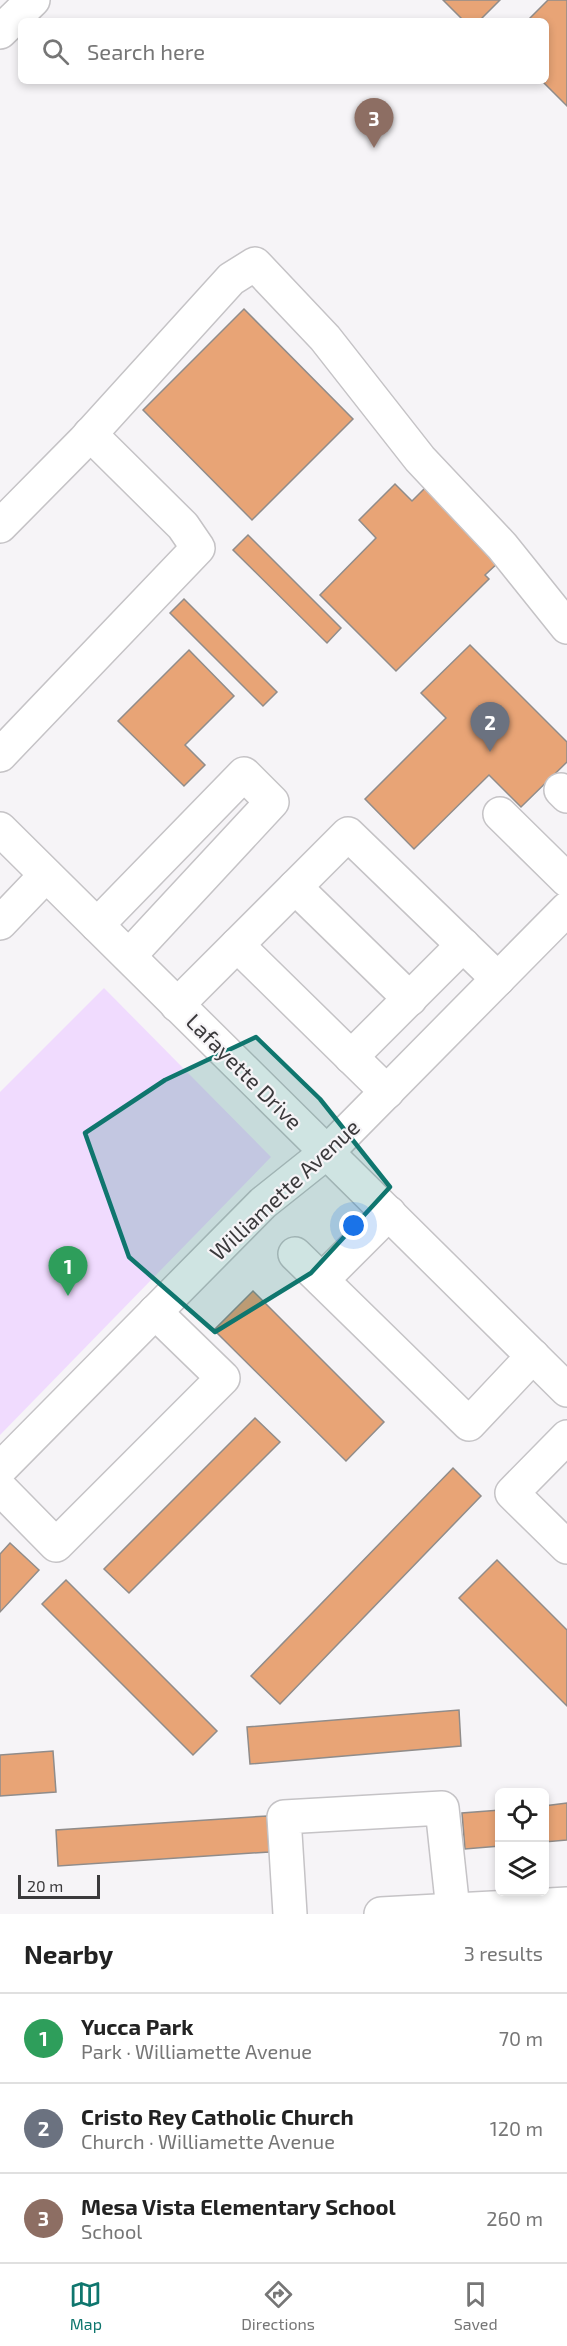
<!DOCTYPE html>
<meta charset="utf-8">
<style>
:root{--surface:#fff;--page:#f6f6f6;--text:#222;--muted:#767676;--line:#e0e0e0;--accent:#0f766e}
body{margin:0;font-family:"Exo 2",sans-serif;background:var(--page);color:var(--text)}
.controls{position:absolute;right:18px;bottom:18px;display:grid;overflow:hidden;border-radius:9px;box-shadow:0 3px 9px #0003}
.controls button{width:54px;height:54px;display:grid;place-items:center;padding:0;border:0;border-bottom:2px solid var(--line);background:var(--surface);color:var(--text);font:30px sans-serif}
.scale{position:absolute;left:18px;bottom:15px;width:82px;box-sizing:border-box;padding-left:6px;border:3px solid #3b3a3c;border-top:0;font-size:16px;line-height:21px;white-space:nowrap;color:#3b3a3c;-webkit-text-stroke:4px #f6f4f7;paint-order:stroke}
.you{position:absolute;left:354px;top:1226px;width:21px;height:21px;margin:-15px;border:4px solid #fff;border-radius:50%;background:#1a73e8;box-shadow:0 0 0 9px #1a73e833}
.badge{display:grid;place-items:center;width:39px;height:39px;border-radius:50%;background:var(--accent);color:#fff;font-size:20px;font-weight:700}
.pin{position:absolute;translate:-50% -50px;filter:drop-shadow(0 2px 3px #0008)}
.pin::after{content:'';position:absolute;top:32px;width:21px;height:18px;background:inherit;clip-path:polygon(0 0,100% 0,50% 100%)}
.list{margin:0;padding:0;list-style:none}
h2{display:flex;justify-content:space-between;align-items:center;height:78px;margin:0;padding:0 24px;font-size:26px}
h2 small{font-size:20px;font-weight:400;color:var(--muted)}
.list li{display:grid;grid-template-columns:39px 1fr auto;gap:18px;align-items:center;box-sizing:border-box;height:90px;padding:0 24px;border-top:2px solid var(--line)}
.list b{display:block;font-size:22px;white-space:nowrap}
.list p{margin:0;font-size:20px;white-space:nowrap;color:var(--muted)}
.list em{font-size:20px;font-style:normal;color:var(--muted)}
.icon{flex:none;width:33px;height:33px;fill:none;stroke:currentColor;stroke-width:2;stroke-linecap:round;stroke-linejoin:round}
.map{position:relative;flex:none;width:567px;height:1914px;overflow:hidden}
.search{position:absolute;background:var(--surface);box-shadow:0 3px 9px #0003;left:18px;right:18px;top:18px;height:66px;display:flex;align-items:center;gap:15px;box-sizing:border-box;padding:0 21px;border-radius:9px;color:var(--muted);font-size:22px}
.sheet{height:348px;background:var(--surface)}
nav{display:flex;justify-content:space-around;align-items:center;box-sizing:border-box;height:84px;border-top:2px solid var(--line);background:var(--surface);font-size:16px;color:var(--muted)}
nav a{display:grid;justify-items:center;gap:3px}
nav .on{color:var(--accent)}
.map>svg:first-child{display:block}
.green{fill:#f0dbfe}
.building{fill:#e8a476;stroke:#908c8a;stroke-width:1.5}
.lines{fill:none;stroke-linecap:round;stroke-linejoin:round}
.minor-casing{stroke:#c5c3c6;stroke-width:36}
.minor{stroke:#fff;stroke-width:33}
.marked{fill:#0f766e;fill-opacity:0.2;stroke:#0f766e;stroke-width:4.5;stroke-linejoin:round}
.labels{text-anchor:middle;dominant-baseline:central;stroke-width:4.5;stroke-linejoin:round;paint-order:stroke}
.street-label{font-size:22px;fill:#3b3a3c;stroke:#f6f4f7}
</style>
<div class="map">
<svg width="567" height="1914" viewBox="0 0 567 1914">
<rect width="100%" height="100%" fill="#f6f4f7"/>
<path class="green" d="M 104,988 L 271,1157 L 0,1435 L 0,1092 Z"/>
<g class="building">
<path d="M 443,0 L 500,0 L 479,21 L 464,21 Z"/>
<path d="M 548,0 L 567,0 L 567,106 L 542,81 L 546,81 L 546,21 L 527,21 Z"/>
<path d="M 244,309 L 353,419 L 252,520 L 143,410 Z"/>
<path d="M 395,484 L 412,501 L 426,487 L 500,561 L 485,575 L 489,579 L 396,671 L 320,595 L 376,538 L 359,520 Z"/>
<path d="M 248,535 L 341,628 L 327,643 L 233,550 Z"/>
<path d="M 184,599 L 277,692 L 263,706 L 170,613 Z"/>
<path d="M 470,645 L 567,742 L 567,762 L 521,807 L 489,775 L 414,849 L 365,799 L 446,718 L 421,693 Z"/>
<path d="M 189,650 L 234,696 L 185,745 L 205,765 L 184,786 L 118,721 Z"/>
<path d="M 253,1291 L 384,1422 L 346,1461 L 214,1330 Z"/>
<path d="M 255,1418 L 280,1442 L 129,1593 L 104,1569 Z"/>
<path d="M 453,1468 L 481,1496 L 280,1704 L 251,1676 Z"/>
<path d="M 10,1543 L 39,1570 L 0,1612 L 0,1554 Z"/>
<path d="M 497,1560 L 567,1630 L 567,1706 L 459,1598 Z"/>
<path d="M 66,1580 L 217,1731 L 193,1755 L 42,1604 Z"/>
<path d="M 459,1710 L 461,1746 L 250,1764 L 247,1727 Z"/>
<path d="M 53,1751 L 56,1792 L 0,1796 L 0,1755 Z"/>
<path d="M 567,1803 L 567,1840 L 544,1842 L 544,1806 Z"/>
<path d="M 500,1810 L 500,1846 L 465,1849 L 462,1813 Z"/>
<path d="M 267,1816 L 269,1852 L 58,1866 L 56,1830 Z"/>
</g>
<g class="lines">
<g class="minor-casing">
<g id="minor">
<path d="M 0,32 L 33,0"/>
<path d="M 0,526 L 84,441 L 231,279 L 255,264 L 325,338 L 420,459 L 502,546 L 567,627"/>
<path d="M 0,755 L 198,548 L 183,526 L 90,434"/>
<path d="M 561,790 L 567,796"/>
<path d="M 500,814 L 567,880"/>
<path d="M 0,829 L 567,1390"/>
<path d="M 295,887 L 410,999"/>
<path d="M 0,923 L 46,875"/>
<path d="M 97,925 L 244,774 L 272,802 L 129,956"/>
<path d="M 237,945 L 387,1092"/>
<path d="M 177,1005 L 348,834 L 498,979"/>
<path d="M 351,1057 L 463,945"/>
<path d="M 295,1254 L 469,1424 L 533,1356"/>
<path d="M 322,1280 L 389,1213"/>
<path d="M 567,1437 L 512,1493 L 567,1547"/>
<path d="M 0,1469 L 263,1203 L 327,1152 L 567,909"/>
<path d="M 0,1488 L 56,1545 L 223,1378 L 155,1312"/>
<path d="M 290,1914 L 284,1817 L 442,1808 L 453,1910"/>
<path d="M 381,1914 L 567,1904"/>
</g>
</g>
<use href="#minor" class="minor"/>
</g>
<path class="marked" d="M 256,1037 L 320,1099 L 390,1187 L 311,1273 L 215,1332 L 129,1257 L 85,1133 L 165,1080 Z"/>
<g class="labels">
<g class="street-label">
<text transform="translate(245 1071) rotate(45)">Lafayette Drive</text>
<text transform="translate(284 1189) rotate(-43)">Williamette Avenue</text>
</g>
</g>
</svg>
<div class="controls">
<button><svg class="icon" aria-label="locate" viewBox="0 0 24 24"><circle cx="12" cy="12" r="6"/><path d="M12 2v4M12 18v4M2 12h4M18 12h4"/></svg></button>
<button><svg class="icon" aria-label="layers" viewBox="0 0 24 24"><path d="M12 4l9 5-9 5-9-5zM3 14l9 5 9-5"/></svg></button>
</div>
<div class="scale">20 m</div>
<div class="you"></div>
<div class="pin badge" style="left:68px;top:1296px;background:#2e9e5b">1</div>
<div class="pin badge" style="left:490px;top:752px;background:#6b7280">2</div>
<div class="pin badge" style="left:374px;top:148px;background:#8d6e63">3</div>
<div class="search"><svg class="icon" aria-label="search" viewBox="0 0 24 24"><circle cx="10" cy="10" r="6"/><path d="M15 15l6 6"/></svg>Search here</div>
</div>
<section class="sheet">
<h2>Nearby<small>3 results</small></h2>
<ul class="list">
<li><span class="badge" style="background:#2e9e5b">1</span><div><b>Yucca Park</b><p>Park · Williamette Avenue</p></div><em>70 m</em></li>
<li><span class="badge" style="background:#6b7280">2</span><div><b>Cristo Rey Catholic Church</b><p>Church · Williamette Avenue</p></div><em>120 m</em></li>
<li><span class="badge" style="background:#8d6e63">3</span><div><b>Mesa Vista Elementary School</b><p>School</p></div><em>260 m</em></li>
</ul>
</section>
<nav>
<a class="on"><svg class="icon" aria-label="map" viewBox="0 0 24 24"><path d="M3 6l6-2 6 2 6-2v14l-6 2-6-2-6 2zM9 4v14M15 6v14"/></svg>Map</a>
<a><svg class="icon" aria-label="directions" viewBox="0 0 24 24"><path d="M12 3l9 9-9 9-9-9zM9 14v-3h6M13 9l2 2-2 2"/></svg>Directions</a>
<a><svg class="icon" aria-label="saved" viewBox="0 0 24 24"><path d="M7 4h10v16l-5-4-5 4z"/></svg>Saved</a>
</nav>
